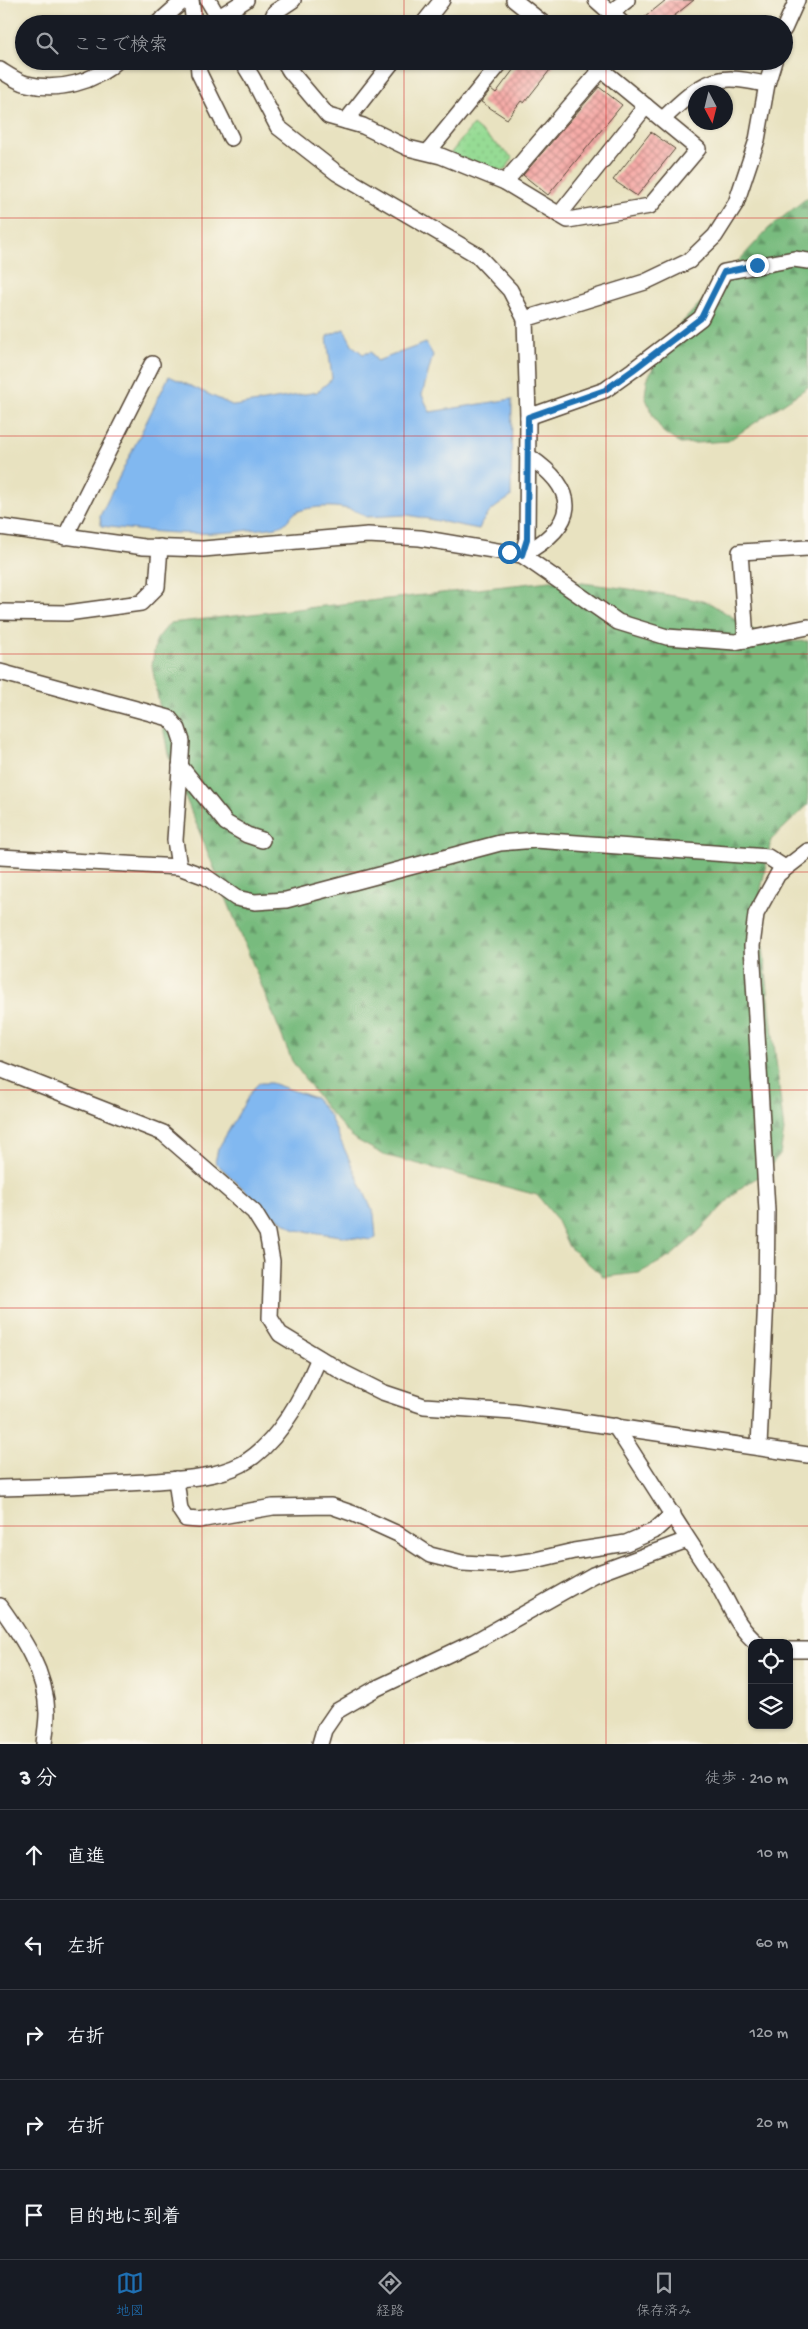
<!DOCTYPE html>
<html lang="ja">
<meta charset="utf-8">
<style>
:root{--surface:#171b24;--page:#20242c;--text:#f1f3f6;--muted:#9ea1a6;--line:#363941;--accent:#1f6fb2}
body{margin:0;font-family:"Gochi Hand","Klee One",sans-serif;background:var(--page);color:var(--text)}
.controls{position:absolute;right:15px;bottom:15px;display:grid;overflow:hidden;border-radius:10px;box-shadow:0 1px 4px #0004}
.controls button{width:45px;height:45px;display:grid;place-items:center;padding:0;border:0;border-bottom:1px solid var(--line);background:var(--surface);color:var(--text);font:25px sans-serif}
.compass{position:absolute;left:688px;top:85px;width:45px;height:45px;border-radius:50%;background:var(--surface);box-shadow:0 1px 4px #0004;rotate:173deg}
.stop{position:absolute;width:15px;height:15px;margin:-11px;border:4px solid #1f6fb2;border-radius:50%;background:#fff}
.stop.end{background:#1f6fb2;border-color:#fff;box-shadow:0 1px 5px #0008}
.list{margin:0;padding:0;list-style:none}
h2{display:flex;justify-content:space-between;align-items:center;height:65px;margin:0;padding:0 20px;font-size:21px}
h2 small{font-size:16px;font-weight:400;color:var(--muted)}
.list li{display:grid;grid-template-columns:32px 1fr auto;gap:15px;align-items:center;box-sizing:border-box;height:90px;padding:0 20px;border-top:1px solid var(--line)}
.list b{display:block;font-size:19px;white-space:nowrap}
.list em{font-size:16px;font-style:normal;color:var(--muted)}
.icon{flex:none;width:28px;height:28px;fill:none;stroke:currentColor;stroke-width:2;stroke-linecap:round;stroke-linejoin:round}
.map{position:relative;flex:none;width:808px;height:1744px;overflow:hidden}
.search{position:absolute;background:var(--surface);box-shadow:0 1px 4px #0004;left:15px;right:15px;top:15px;height:55px;display:flex;align-items:center;gap:12px;box-sizing:border-box;padding:0 18px;border-radius:28px;color:var(--muted);font-size:19px}
.sheet{height:515px;background:var(--surface)}
nav{display:flex;justify-content:space-around;align-items:center;box-sizing:border-box;height:70px;border-top:1px solid var(--line);background:var(--surface);font-size:14px;color:var(--muted)}
nav a{display:grid;justify-items:center;gap:2px}
nav .on{color:var(--accent)}
.map>svg:first-child{display:block}
.green{fill:url(#green-dots);stroke:#688259}
.forest{fill:url(#forest-firs);stroke:#5a724e}
.water{fill:#81b8f0;stroke:#5e7187}
.building{fill:url(#building-cross-hatch)}
.lines{fill:none;stroke-linecap:round;stroke-linejoin:round}
.minor-casing{stroke:#554636;stroke-width:18}
.minor{stroke:#fff;stroke-width:15}
.route{stroke:#1f6fb2;stroke-width:6}
.grid{fill:none;stroke:#d62828;stroke-width:1;stroke-opacity:0.55}
</style>
<div class="map">
<svg width="808" height="1744" viewBox="0 0 808 1744">
<defs>
<pattern id="green-dots" width="8" height="8" patternUnits="userSpaceOnUse" patternTransform="scale(1.25)"><rect width="8" height="8" fill="#96db94"/><path d="M2 2h.1M6 6h.1" fill="none" stroke="#82bc7f" stroke-width="1.8" stroke-linecap="round"/></pattern>
<pattern id="forest-firs" width="22" height="20" patternUnits="userSpaceOnUse" patternTransform="scale(1.25)"><rect width="22" height="20" fill="#78bb7e"/><path d="M5 1l3.5 6h-7zM16 11l3.5 6h-7z" fill="#649867"/></pattern>
<pattern id="building-cross-hatch" width="8" height="8" patternUnits="userSpaceOnUse" patternTransform="scale(1.25)"><rect width="8" height="8" fill="#f6aca8"/><path d="M0 0l8 8M0 8l8-8" fill="none" stroke="#c88c88"/></pattern>
</defs>
<rect width="100%" height="100%" fill="#fbf7ec"/>
<filter id="ink" filterUnits="userSpaceOnUse"><feTurbulence type="fractalNoise" baseFrequency=".02" numOctaves="2"/><feDisplacementMap in="SourceGraphic" scale="10" xChannelSelector="R" yChannelSelector="G"/><feConvolveMatrix kernelMatrix="1 2 1 2 8 2 1 2 1" color-interpolation-filters="sRGB"/></filter>
<filter id="wash" filterUnits="userSpaceOnUse"><feTurbulence type="fractalNoise" baseFrequency=".0096" numOctaves="4" result="noise"/><feDisplacementMap in="SourceGraphic" scale="20" xChannelSelector="R" yChannelSelector="G"/><feGaussianBlur stdDeviation="1.12" result="paint"/><feColorMatrix in="noise" values="0 0 0 0 0 0 0 0 0 0 0 0 0 0 0 0 0 1.4 0 .05"/><feComposite in="paint" operator="in"/></filter>
<g filter="url(#wash)">
<rect width="100%" height="100%" fill="#e8e2c0"/>
<path class="green" d="M 473,125 L 513,158 L 505,170 L 498,171 L 450,154 Z"/>
<g class="forest">
<path d="M 808,197 L 808,387 L 728,441 L 680,444 L 663,432 L 653,416 L 645,396 L 647,380 L 660,353 L 679,326 L 768,229 Z"/>
<path d="M 559,580 L 645,591 L 708,602 L 773,642 L 808,641 L 808,805 L 771,840 L 761,890 L 762,938 L 784,1131 L 780,1154 L 764,1173 L 739,1189 L 697,1233 L 671,1256 L 639,1273 L 604,1277 L 569,1247 L 555,1217 L 537,1195 L 384,1155 L 353,1138 L 326,1108 L 292,1061 L 168,754 L 152,665 L 156,640 L 170,623 Z"/>
</g>
<g class="water">
<path d="M 344,329 L 353,346 L 363,354 L 371,352 L 377,361 L 426,343 L 433,355 L 422,395 L 430,412 L 512,399 L 511,497 C 497,506 485,513 479,529 L 408,515 L 366,517 C 353,505 314,504 297,512 C 290,515 287,524 280,526 C 270,529 259,529 249,530 C 199,537 151,532 101,526 L 100,516 L 169,376 L 234,406 L 317,392 L 332,379 L 327,336 Z"/>
<path d="M 259,1083 L 271,1083 L 315,1098 L 329,1115 L 374,1214 L 376,1238 L 371,1240 L 296,1230 L 266,1210 L 215,1162 L 218,1149 L 252,1090 Z"/>
</g>
<g id="blocks">
<g class="building">
<path d="M 666,0 L 694,0 L 664,24 L 650,24 L 645,17 Z"/>
<path d="M 520,61 L 557,61 L 524,103 L 521,101 L 507,119 L 481,102 L 491,89 L 496,93 Z"/>
<path d="M 599,87 L 622,105 L 548,195 L 523,175 Z"/>
<path d="M 651,132 L 675,149 L 637,196 L 613,180 Z"/>
</g>
</g>
</g>
<g filter="url(#ink)">
<use href="#blocks" fill-opacity="0" stroke="#554636" stroke-width="1"/>
<g class="lines">
<g class="minor-casing">
<g id="minor">
<path d="M 191,0 L 194,24"/>
<path d="M 208,0 L 222,24"/>
<path d="M 514,0 L 544,24"/>
<path d="M 596,0 L 623,24"/>
<path d="M 610,13 L 627,0"/>
<path d="M 219,17 L 246,0"/>
<path d="M 157,24 L 184,0"/>
<path d="M 270,24 L 275,12 L 293,0"/>
<path d="M 423,24 L 442,0"/>
<path d="M 784,29 L 797,0"/>
<path d="M 198,61 L 199,73 L 231,138"/>
<path d="M 242,61 L 253,79 L 278,127 L 337,173 L 477,255 L 510,290 L 525,319 L 528,417 L 527,539 L 522,555"/>
<path d="M 284,61 L 290,71 L 328,116 L 363,126 L 408,148 L 441,156 L 505,182 L 568,220 L 650,206 L 698,149 L 591,61"/>
<path d="M 0,70 C 8,75 18,82 27,84 C 58,92 95,82 117,61"/>
<path d="M 663,119 C 682,101 703,78 732,79 C 744,79 756,83 767,84"/>
<path d="M 346,121 L 393,61"/>
<path d="M 428,152 L 502,61"/>
<path d="M 505,182 L 601,70"/>
<path d="M 559,215 L 646,106"/>
<path d="M 525,319 L 645,282 L 689,261 L 715,236 L 736,203 L 757,140 L 767,84 L 774,61"/>
<path d="M 528,417 L 605,390 L 633,370 L 701,318 L 724,272 L 794,259 L 808,261"/>
<path d="M 0,527 L 144,547 L 203,549 L 368,535 L 420,538 L 522,555 L 618,622 L 667,637 L 735,642 L 808,627"/>
<path d="M 65,537 L 152,364"/>
<path d="M 522,555 C 577,525 582,492 528,456"/>
<path d="M 0,612 L 67,613 L 141,603 L 157,587 L 160,547"/>
<path d="M 746,640 L 740,552 L 808,548"/>
<path d="M 0,672 L 169,718 L 178,729 L 182,741 L 175,840 L 179,867"/>
<path d="M 180,766 L 226,823 L 247,835 L 262,840"/>
<path d="M 0,857 L 179,867 L 206,877 L 236,898 L 255,902 L 286,900 L 500,843 L 536,840 L 768,857 L 785,868"/>
<path d="M 0,1069 L 163,1133 L 254,1212 L 267,1233 L 272,1261 L 270,1318 L 280,1334 L 344,1373 L 382,1392 L 424,1406 L 513,1412 L 808,1455"/>
<path d="M 615,1426 C 648,1476 679,1527 713,1577 C 728,1599 735,1626 757,1643"/>
<path d="M 759,1446 L 766,1297 L 767,1211 L 752,946 L 756,914 L 778,874 L 808,851"/>
<path d="M 176,1479 L 180,1510 L 186,1519 L 199,1520 L 273,1507 L 331,1506 L 354,1514 L 398,1534 L 430,1555 L 462,1563 L 501,1565 L 531,1561 L 574,1551 L 626,1543 L 654,1531 L 673,1514"/>
<path d="M 0,1488 C 48,1487 97,1485 145,1482 C 176,1479 213,1479 242,1464 C 278,1444 304,1394 319,1358"/>
<path d="M 0,1606 C 23,1638 46,1672 47,1713 C 47,1723 45,1734 44,1744"/>
<path d="M 789,1650 L 808,1650"/>
<path d="M 320,1744 L 324,1730 L 337,1711 L 375,1689 L 474,1642 L 593,1575 L 687,1540"/>
</g>
</g>
<use href="#minor" class="minor"/>
</g>
</g>
<g class="lines" filter="url(#ink)">
<path class="route" d="M 509,552 L 522,555 L 527,539 L 528,417 L 605,390 L 633,370 L 701,318 L 724,272 L 757,265"/>
</g>
<path class="grid" d="M 202,0 L 202,24M 404,0 L 404,24M 606,0 L 606,24M 202,61 L 202,1744M 404,61 L 404,1744M 606,61 L 606,1744M 0,218 L 808,218M 0,436 L 808,436M 0,654 L 808,654M 0,872 L 808,872M 0,1090 L 808,1090M 0,1308 L 808,1308M 0,1526 L 808,1526"/>
</svg>
<div class="controls">
<button><svg class="icon" aria-label="locate" viewBox="0 0 24 24"><circle cx="12" cy="12" r="6"/><path d="M12 2v4M12 18v4M2 12h4M18 12h4"/></svg></button>
<button><svg class="icon" aria-label="layers" viewBox="0 0 24 24"><path d="M12 4l9 5-9 5-9-5zM3 14l9 5 9-5"/></svg></button>
</div>
<svg class="compass" viewBox="-18 -18 36 36"><path d="M0-13l5 13h-10z" fill="#e53935"/><path d="M0 13l5-13h-10z" fill="#9ea1a6"/></svg>
<div class="stop" style="left:509px;top:552px"></div>
<div class="stop end" style="left:757px;top:265px"></div>
<div class="search"><svg class="icon" aria-label="search" viewBox="0 0 24 24"><circle cx="10" cy="10" r="6"/><path d="M15 15l6 6"/></svg>ここで検索</div>
</div>
<section class="sheet">
<h2>3 分<small>徒歩 · 210 m</small></h2>
<ul class="list">
<li><svg class="icon" aria-label="ahead" viewBox="0 0 24 24"><path d="M12 20V5M6 11l6-6 6 6"/></svg><div><b>直進</b></div><em>10 m</em></li>
<li><svg class="icon" aria-label="left" viewBox="0 0 24 24"><path d="M17 20v-9H6M10 6l-5 5 5 5"/></svg><div><b>左折</b></div><em>60 m</em></li>
<li><svg class="icon" aria-label="right" viewBox="0 0 24 24"><path d="M7 20v-9h11M14 6l5 5-5 5"/></svg><div><b>右折</b></div><em>120 m</em></li>
<li><svg class="icon" aria-label="right" viewBox="0 0 24 24"><path d="M7 20v-9h11M14 6l5 5-5 5"/></svg><div><b>右折</b></div><em>20 m</em></li>
<li><svg class="icon" aria-label="arrive" viewBox="0 0 24 24"><path d="M6 21V4h12l-3 4 3 4H6"/></svg><div><b>目的地に到着</b></div></li>
</ul>
</section>
<nav>
<a class="on"><svg class="icon" aria-label="map" viewBox="0 0 24 24"><path d="M3 6l6-2 6 2 6-2v14l-6 2-6-2-6 2zM9 4v14M15 6v14"/></svg>地図</a>
<a><svg class="icon" aria-label="directions" viewBox="0 0 24 24"><path d="M12 3l9 9-9 9-9-9zM9 14v-3h6M13 9l2 2-2 2"/></svg>経路</a>
<a><svg class="icon" aria-label="saved" viewBox="0 0 24 24"><path d="M7 4h10v16l-5-4-5 4z"/></svg>保存済み</a>
</nav>
